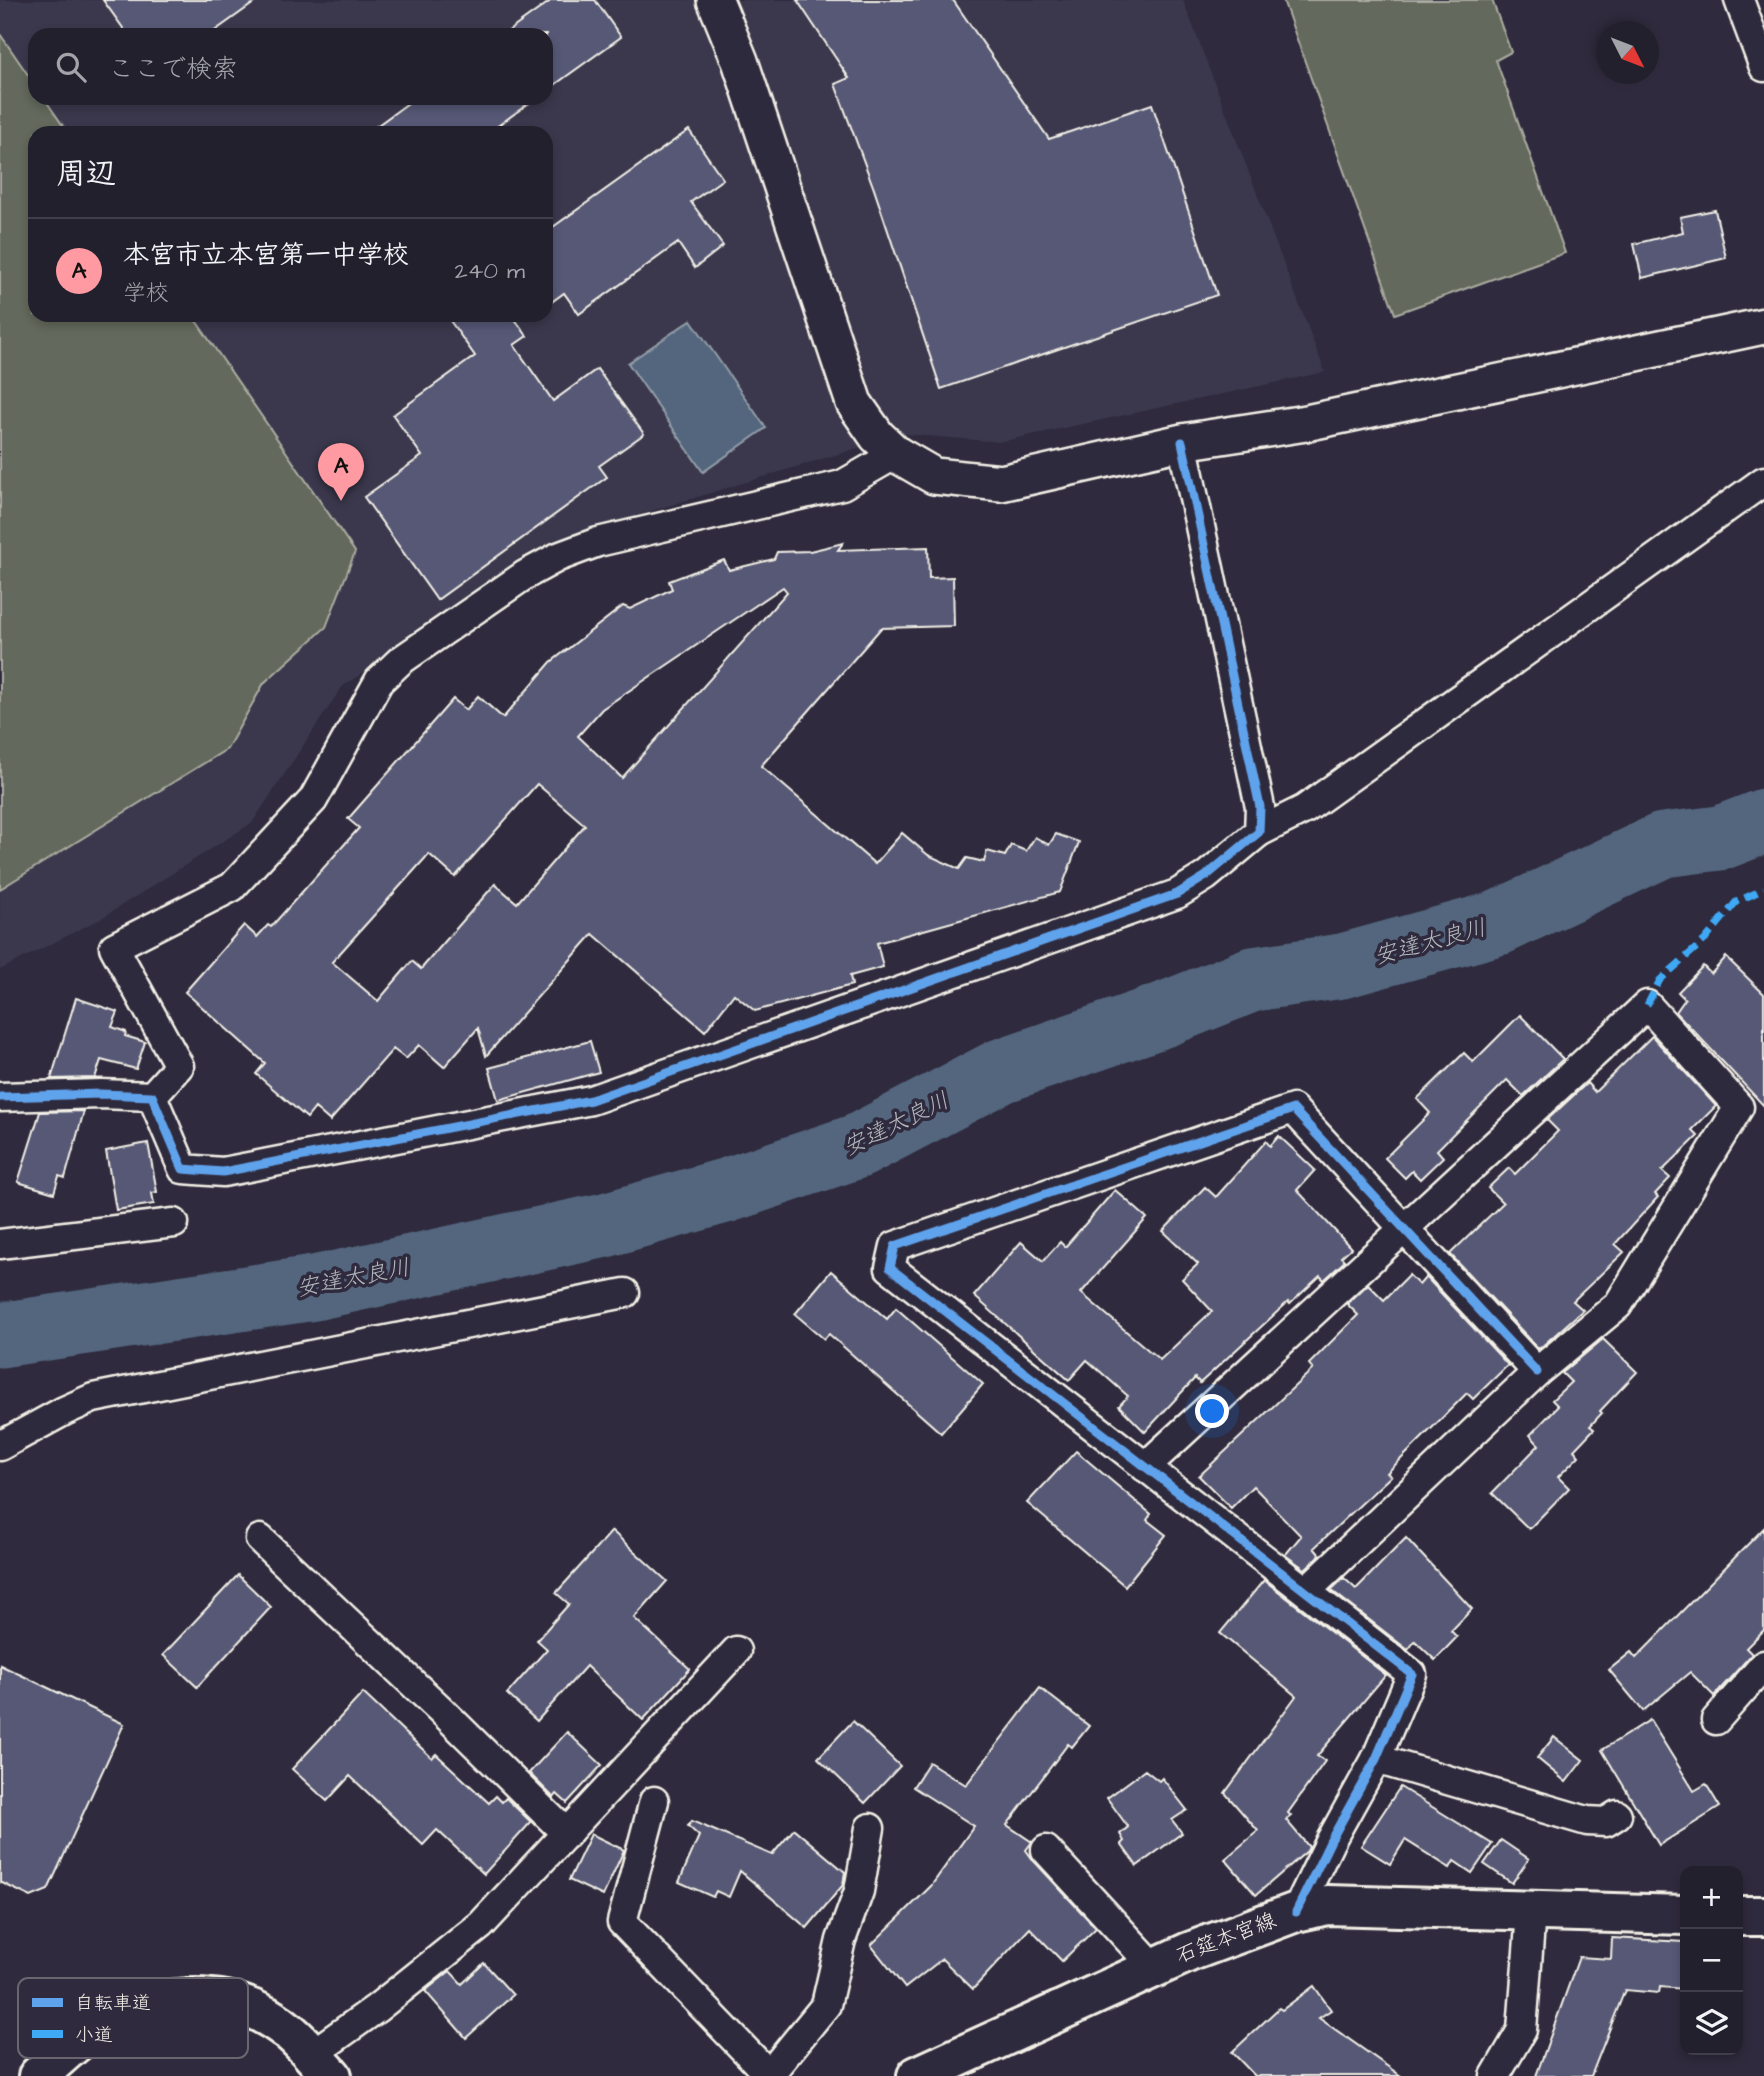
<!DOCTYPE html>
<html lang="ja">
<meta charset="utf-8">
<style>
:root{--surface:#23202e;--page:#2f2d3a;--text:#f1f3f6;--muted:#a3a3aa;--line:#403e4a;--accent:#ff9aa2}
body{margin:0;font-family:"Architects Daughter","Klee One",sans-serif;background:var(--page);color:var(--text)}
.controls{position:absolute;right:21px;bottom:21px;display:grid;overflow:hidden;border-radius:14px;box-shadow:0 4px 10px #0003}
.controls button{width:63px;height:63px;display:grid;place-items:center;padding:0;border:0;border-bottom:2px solid var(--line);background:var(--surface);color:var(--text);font:35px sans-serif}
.compass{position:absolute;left:1596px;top:21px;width:63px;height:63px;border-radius:50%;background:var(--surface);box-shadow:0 4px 10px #0003;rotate:132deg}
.you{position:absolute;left:1213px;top:1412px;width:24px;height:24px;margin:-18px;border:5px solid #fff;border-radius:50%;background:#1a73e8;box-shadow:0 0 0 10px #1a73e833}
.badge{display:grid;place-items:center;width:46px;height:46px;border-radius:50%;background:var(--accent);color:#111;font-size:23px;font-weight:700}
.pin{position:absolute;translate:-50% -58px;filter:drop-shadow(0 2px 4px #0008)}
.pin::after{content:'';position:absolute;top:37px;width:24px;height:21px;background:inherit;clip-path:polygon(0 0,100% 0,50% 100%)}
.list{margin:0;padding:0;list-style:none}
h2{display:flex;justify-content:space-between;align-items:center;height:91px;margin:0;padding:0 28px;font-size:30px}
h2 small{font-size:23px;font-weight:400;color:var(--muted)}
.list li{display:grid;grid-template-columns:46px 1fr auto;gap:21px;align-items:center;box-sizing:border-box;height:105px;padding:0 28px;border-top:2px solid var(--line)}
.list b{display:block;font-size:26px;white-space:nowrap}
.list p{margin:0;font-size:23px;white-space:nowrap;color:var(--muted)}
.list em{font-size:23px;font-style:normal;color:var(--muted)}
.icon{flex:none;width:38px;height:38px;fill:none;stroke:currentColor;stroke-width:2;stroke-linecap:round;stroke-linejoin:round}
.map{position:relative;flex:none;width:1764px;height:2076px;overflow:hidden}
.search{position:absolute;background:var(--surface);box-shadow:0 4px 10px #0003;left:28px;top:28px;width:525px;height:77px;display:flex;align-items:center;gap:18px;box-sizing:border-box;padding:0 24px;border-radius:21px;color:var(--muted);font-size:26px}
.panel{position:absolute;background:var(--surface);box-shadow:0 4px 10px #0003;left:28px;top:126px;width:525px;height:196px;border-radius:21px}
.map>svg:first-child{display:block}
.built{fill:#3b384e;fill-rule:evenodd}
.green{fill:#64695b;stroke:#acada2;stroke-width:2}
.water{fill:#52667e;stroke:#939ea8;stroke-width:2}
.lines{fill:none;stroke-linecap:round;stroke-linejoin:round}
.river{stroke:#52667e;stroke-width:65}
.building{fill:#565976;stroke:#f4f1e8;stroke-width:2;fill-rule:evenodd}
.minor-casing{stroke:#f4f1e8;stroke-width:33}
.tertiary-casing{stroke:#f4f1e8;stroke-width:40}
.secondary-casing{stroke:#f4f1e8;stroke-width:44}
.trunk-casing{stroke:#f4f1e8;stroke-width:44}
.minor{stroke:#2f2a3d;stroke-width:28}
.tertiary{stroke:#2f2a3d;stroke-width:35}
.secondary{stroke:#2f2a3d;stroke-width:38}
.trunk{stroke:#2f2a3d;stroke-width:38}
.quiet{stroke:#3fa9f5;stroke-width:7;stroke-dasharray:14 7;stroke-linecap:butt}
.cycleway-casing{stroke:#2f2a3d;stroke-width:13}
.cycleway{stroke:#60a3ed;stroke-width:9}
.labels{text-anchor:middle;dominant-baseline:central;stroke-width:7;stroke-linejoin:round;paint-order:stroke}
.street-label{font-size:21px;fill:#f4f1e8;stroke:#2f2a3d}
.water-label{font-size:23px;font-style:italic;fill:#b3b9be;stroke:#2f2a3d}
.key{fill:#2f2a3d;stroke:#6a6670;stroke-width:2}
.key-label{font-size:19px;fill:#f4f1e8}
</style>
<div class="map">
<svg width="1764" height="2076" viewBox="0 0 1764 2076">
<rect width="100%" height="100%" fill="#2f2a3d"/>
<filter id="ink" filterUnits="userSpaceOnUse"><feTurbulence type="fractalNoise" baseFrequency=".0143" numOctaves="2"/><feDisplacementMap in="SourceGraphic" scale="14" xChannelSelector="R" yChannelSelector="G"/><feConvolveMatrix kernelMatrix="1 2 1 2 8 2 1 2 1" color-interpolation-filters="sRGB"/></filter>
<g filter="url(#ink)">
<path class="built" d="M 0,0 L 1183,0 L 1325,372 L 999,442 L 904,434 L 553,541 L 342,687 L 252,823 L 100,919 L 0,970 ZM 35,35 L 546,35 L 546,98 L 35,98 ZM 35,133 L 546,133 L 546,315 L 35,315 Z"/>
<g class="green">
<path d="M 1283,0 L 1492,0 L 1511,52 L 1496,60 L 1565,253 L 1395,314 Z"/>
<path d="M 0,34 L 35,85 L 35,98 L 44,98 L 68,133 L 35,133 L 35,315 L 192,315 L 355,552 L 326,627 L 264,683 L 227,749 L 0,889 Z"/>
</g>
<path class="water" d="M 691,320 L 766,428 L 703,472 L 628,363 Z"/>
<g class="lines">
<path class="river" d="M 0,1335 L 314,1288 L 605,1225 L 728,1190 L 858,1146 L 1001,1071 L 1163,1015 L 1253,979 L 1342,966 L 1498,923 L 1663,845 L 1720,838 L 1764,821"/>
</g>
<g class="building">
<path d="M 103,0 L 258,0 L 209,35 L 128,35 Z"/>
<path d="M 552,0 L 595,0 L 621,37 L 546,91 L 546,35 L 503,35 Z"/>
<path d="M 797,0 L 953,0 L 1049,139 L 1152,104 L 1217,295 L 941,389 L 874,189 L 835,84 L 849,78 Z"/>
<path d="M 415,98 L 536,98 L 488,133 L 367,133 Z"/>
<path d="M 689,130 L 723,179 L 691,202 L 723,246 L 695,268 L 678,243 L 579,314 L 564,293 L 546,306 L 546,232 Z"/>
<path d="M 1715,210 L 1726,258 L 1642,278 L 1634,244 L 1683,232 L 1680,217 Z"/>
<path d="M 446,315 L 512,315 L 527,336 L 514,345 L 553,401 L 597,369 L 644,434 L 599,466 L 607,477 L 437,600 L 364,497 L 422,456 L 393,415 L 475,356 Z"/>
<path d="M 843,543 L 838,550 L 928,547 L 929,578 L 953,577 L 954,626 L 881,628 L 761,766 L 875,864 L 902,833 L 928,855 L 959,869 L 967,858 L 984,862 L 987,851 L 1005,856 L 1011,845 L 1026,851 L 1035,837 L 1049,845 L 1056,834 L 1079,842 L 1060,892 L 877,943 L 883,967 L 850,976 L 852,985 L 755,1011 L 734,994 L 705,1031 L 593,934 L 486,1056 L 478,1028 L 444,1067 L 419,1045 L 406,1059 L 393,1049 L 330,1121 L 315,1108 L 307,1118 L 256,1074 L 265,1063 L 185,992 L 244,925 L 257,937 L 268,925 L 271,927 L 359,828 L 348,819 L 453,699 L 466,710 L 478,696 L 503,718 L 551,662 L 623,606 L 630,609 L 672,589 L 669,581 L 724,560 L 729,570 L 774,559 L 777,552 L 810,551 ZM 783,587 L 787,592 L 622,778 L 578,736 L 602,709 ZM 537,784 L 585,825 L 517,903 L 495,884 L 421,969 L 412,961 L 378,1001 L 332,962 L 429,854 L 455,877 Z"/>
<path d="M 1726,957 L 1764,994 L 1764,1106 L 1676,1012 L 1685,999 L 1678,992 L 1703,966 L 1711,974 Z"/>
<path d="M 76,998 L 118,1012 L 112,1027 L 126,1032 L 125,1036 L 145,1042 L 136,1069 L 101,1060 L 95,1078 L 51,1079 Z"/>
<path d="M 1520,1015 L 1563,1059 L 1523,1096 L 1507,1080 L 1437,1150 L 1443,1157 L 1420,1179 L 1412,1171 L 1405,1178 L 1385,1158 L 1430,1113 L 1417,1099 L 1464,1053 L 1473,1062 Z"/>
<path d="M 1652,1036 L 1716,1106 L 1692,1130 L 1698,1136 L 1662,1171 L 1670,1178 L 1655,1194 L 1658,1197 L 1615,1244 L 1624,1252 L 1573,1301 L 1583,1310 L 1539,1349 L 1450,1254 L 1503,1203 L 1488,1188 L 1509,1168 L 1515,1174 L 1558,1131 L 1547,1120 L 1587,1083 L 1595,1092 Z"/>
<path d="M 590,1041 L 599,1072 L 498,1100 L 489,1068 Z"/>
<path d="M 84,1111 L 65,1178 L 59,1176 L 54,1193 L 18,1182 L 40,1112 Z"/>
<path d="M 1279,1136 L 1315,1170 L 1297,1190 L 1351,1248 L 1341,1257 L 1345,1261 L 1324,1280 L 1320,1276 L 1290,1304 L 1288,1302 L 1200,1383 L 1195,1378 L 1145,1432 L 1119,1406 L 1128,1396 L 1087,1360 L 1069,1380 L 974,1296 L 1021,1242 L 1043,1261 L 1060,1242 L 1065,1247 L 1115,1190 L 1147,1218 L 1081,1293 L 1160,1360 L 1212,1311 L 1182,1279 L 1198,1264 L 1163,1231 L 1205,1187 L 1216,1197 L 1266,1141 L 1270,1146 Z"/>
<path d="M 148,1143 L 157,1192 L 152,1193 L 154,1204 L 116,1210 L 106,1151 Z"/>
<path d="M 831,1271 L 887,1319 L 896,1308 L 983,1384 L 941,1433 L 829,1334 L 824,1339 L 795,1314 Z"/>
<path d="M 1409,1275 L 1419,1285 L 1426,1277 L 1508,1365 L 1473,1399 L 1467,1393 L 1387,1473 L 1391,1476 L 1314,1548 L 1320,1555 L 1305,1569 L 1285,1555 L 1301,1536 L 1253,1486 L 1231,1508 L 1199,1476 L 1313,1369 L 1309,1364 L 1358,1315 L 1347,1304 L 1368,1284 L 1384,1300 Z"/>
<path d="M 1603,1339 L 1637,1372 L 1600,1411 L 1602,1413 L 1590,1426 L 1594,1429 L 1574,1450 L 1579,1456 L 1558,1477 L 1569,1488 L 1529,1529 L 1492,1493 L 1539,1445 L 1530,1435 L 1558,1406 L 1552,1400 L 1571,1382 L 1562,1373 Z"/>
<path d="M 1076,1451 L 1151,1514 L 1147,1520 L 1166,1535 L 1125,1586 L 1027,1503 Z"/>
<path d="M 1764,1528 L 1764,1630 L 1746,1648 L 1752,1654 L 1714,1696 L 1690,1672 L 1643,1711 L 1609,1670 L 1631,1652 L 1636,1658 Z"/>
<path d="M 612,1531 L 667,1581 L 634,1618 L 690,1669 L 643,1720 L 586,1666 L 537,1721 L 507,1694 L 547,1649 L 537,1640 L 569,1604 L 556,1593 Z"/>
<path d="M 1406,1538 L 1472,1609 L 1451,1631 L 1457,1637 L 1435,1660 L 1415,1641 L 1408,1650 L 1331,1590 L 1344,1578 L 1356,1589 Z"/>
<path d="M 238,1575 L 271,1607 L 197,1687 L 163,1655 Z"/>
<path d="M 1264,1580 L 1386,1675 L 1317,1756 L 1325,1761 L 1288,1813 L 1291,1816 L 1286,1820 L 1309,1847 L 1307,1851 L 1256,1895 L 1225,1859 L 1258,1831 L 1225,1793 L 1296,1696 L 1220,1633 Z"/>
<path d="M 0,1665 L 124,1724 L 48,1890 L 31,1897 L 0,1882 Z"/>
<path d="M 1040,1688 L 1089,1726 L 1072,1747 L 1068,1744 L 1007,1825 L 1032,1842 L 1026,1850 L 1034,1861 L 1096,1928 L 1062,1961 L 1030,1928 L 973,1989 L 942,1959 L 905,1988 L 871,1945 L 931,1886 L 974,1826 L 913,1787 L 929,1762 L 966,1785 Z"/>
<path d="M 363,1693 L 432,1758 L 436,1754 L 489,1803 L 496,1796 L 502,1802 L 506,1798 L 531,1822 L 484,1874 L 437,1830 L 423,1845 L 350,1776 L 327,1801 L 292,1769 Z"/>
<path d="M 1650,1720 L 1694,1791 L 1706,1784 L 1720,1807 L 1659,1845 L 1602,1750 Z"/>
<path d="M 853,1721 L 900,1766 L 865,1803 L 818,1758 Z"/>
<path d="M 567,1732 L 602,1765 L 567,1803 L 557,1794 L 554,1798 L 529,1773 Z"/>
<path d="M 1554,1737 L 1583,1760 L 1566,1782 L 1537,1758 Z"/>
<path d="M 1145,1770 L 1159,1781 L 1162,1778 L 1187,1810 L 1172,1820 L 1182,1833 L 1137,1866 L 1121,1844 L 1124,1841 L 1120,1834 L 1128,1827 L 1107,1798 Z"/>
<path d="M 1400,1787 L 1492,1844 L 1472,1873 L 1454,1861 L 1450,1868 L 1405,1840 L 1390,1864 L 1361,1846 Z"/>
<path d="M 692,1821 L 772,1855 L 794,1829 L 845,1872 L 843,1885 L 807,1928 L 740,1871 L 729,1897 L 716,1891 L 713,1897 L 679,1882 L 699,1836 L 688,1826 Z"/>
<path d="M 591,1834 L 624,1850 L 603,1896 L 569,1880 Z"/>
<path d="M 1501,1840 L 1529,1859 L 1512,1883 L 1484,1864 Z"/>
<path d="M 1612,1938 L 1685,1942 L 1685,1989 L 1660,1987 L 1659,1993 L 1625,1990 L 1591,2076 L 1536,2076 L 1579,1957 L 1611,1959 Z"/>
<path d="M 484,1963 L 513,1995 L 466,2038 L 425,1991 L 450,1971 L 462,1984 Z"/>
<path d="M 1314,1986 L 1331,2010 L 1319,2018 L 1401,2076 L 1255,2076 L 1232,2052 L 1279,2008 L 1282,2010 Z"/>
</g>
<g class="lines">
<g class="minor-casing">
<g id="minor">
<path d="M 1739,0 L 1764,67"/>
<path d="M 1259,832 L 1305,809 L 1764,481"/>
<path d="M 152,1096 L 179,1066 L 114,947 L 232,887 L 313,800 L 379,681 L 400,661 L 525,575 L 558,557 L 598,542 L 842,485 L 896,454"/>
<path d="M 0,1097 L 101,1094 L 152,1096 L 183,1169 L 223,1172 L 591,1100 L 1177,894 L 1206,876 L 1259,832 L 1260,807 L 1182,442"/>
<path d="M 0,1244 L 174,1223"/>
<path d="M 0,1446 L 64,1411 L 93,1398 L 625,1293"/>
<path d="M 1145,1467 L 1647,1005 L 1739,1107 L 1618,1305 L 1537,1372 L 1306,1591"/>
<path d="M 260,1539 L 441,1710 L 567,1834"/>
<path d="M 1716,1720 L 1764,1665"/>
<path d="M 1376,1759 L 1587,1821 L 1606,1822 L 1617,1815"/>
<path d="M 654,1801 L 622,1922 L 768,2074"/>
<path d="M 1046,1850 L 1154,1967"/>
<path d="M 1296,1912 L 1331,1840 L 1376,1759 L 1412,1674 L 890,1268 L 895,1246 L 1293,1109 L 1537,1372"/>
<path d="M 311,2055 L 377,2008 L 481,1925 L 736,1651"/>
<path d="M 768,2076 L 826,2005 L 841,1940 L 859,1891 L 870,1828"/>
<path d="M 1495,2076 L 1522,2030 L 1531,1912"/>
</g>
</g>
<g class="tertiary-casing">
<path id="tertiary" d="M 715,0 L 740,61 L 854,403 L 877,436 L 896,454 L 934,476 L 1001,483 L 1182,442 L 1306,423 L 1764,326"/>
</g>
<g class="secondary-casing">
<g id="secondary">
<path d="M 1738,1916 L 1764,1916"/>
<path d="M 917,2076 L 1189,1952 L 1296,1912 L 1327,1905 L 1685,1915"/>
</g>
</g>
<g class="trunk-casing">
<path id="trunk" d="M 38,2076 C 53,2063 67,2049 83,2037 C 146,1991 229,1981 291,2033 C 306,2046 318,2062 332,2076"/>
</g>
<use href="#minor" class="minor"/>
<use href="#tertiary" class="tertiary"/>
<use href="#secondary" class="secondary"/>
<use href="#trunk" class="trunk"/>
<path class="quiet" d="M 1647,1005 L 1660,980 L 1705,940 L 1736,902 L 1764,889"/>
<g class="cycleway-casing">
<g id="cycleway">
<path d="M 0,1097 L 101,1094 L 152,1096 L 183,1169 L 223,1172 L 591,1100 L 1177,894 L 1206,876 L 1259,832 L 1260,807 L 1182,442"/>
<path d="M 1296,1912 L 1331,1840 L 1376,1759 L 1412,1674 L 890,1268 L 895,1246 L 1293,1109 L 1537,1372"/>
</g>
</g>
<use href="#cycleway" class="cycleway"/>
</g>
</g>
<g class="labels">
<g class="street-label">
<text transform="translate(1226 1938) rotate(-21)">石筵本宮線</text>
</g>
<g class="water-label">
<text transform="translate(1430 942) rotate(-15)">安達太良川</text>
<text transform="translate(896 1124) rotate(-26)">安達太良川</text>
<text transform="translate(353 1278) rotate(-11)">安達太良川</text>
</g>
</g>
<rect x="18" y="1978" width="230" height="80" rx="10" class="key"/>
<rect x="32" y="1998" width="31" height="9" fill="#60a3ed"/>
<rect x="32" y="2030" width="31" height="8" fill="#3fa9f5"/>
<g class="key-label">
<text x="75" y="2009">自転車道</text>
<text x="75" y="2041">小道</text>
</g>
</svg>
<div class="controls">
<button>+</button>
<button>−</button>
<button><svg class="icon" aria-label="layers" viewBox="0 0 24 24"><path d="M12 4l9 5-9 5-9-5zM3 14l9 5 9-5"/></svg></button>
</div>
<svg class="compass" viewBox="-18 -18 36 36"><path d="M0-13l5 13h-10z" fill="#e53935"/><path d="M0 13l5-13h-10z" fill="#a3a3aa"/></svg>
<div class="you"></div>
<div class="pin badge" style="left:341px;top:501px">A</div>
<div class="search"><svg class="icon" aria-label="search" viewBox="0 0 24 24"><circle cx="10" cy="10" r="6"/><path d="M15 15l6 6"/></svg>ここで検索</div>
<section class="panel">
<h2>周辺<small></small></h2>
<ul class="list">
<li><span class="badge">A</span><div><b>本宮市立本宮第一中学校</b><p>学校</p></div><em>240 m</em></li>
</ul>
</section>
</div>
